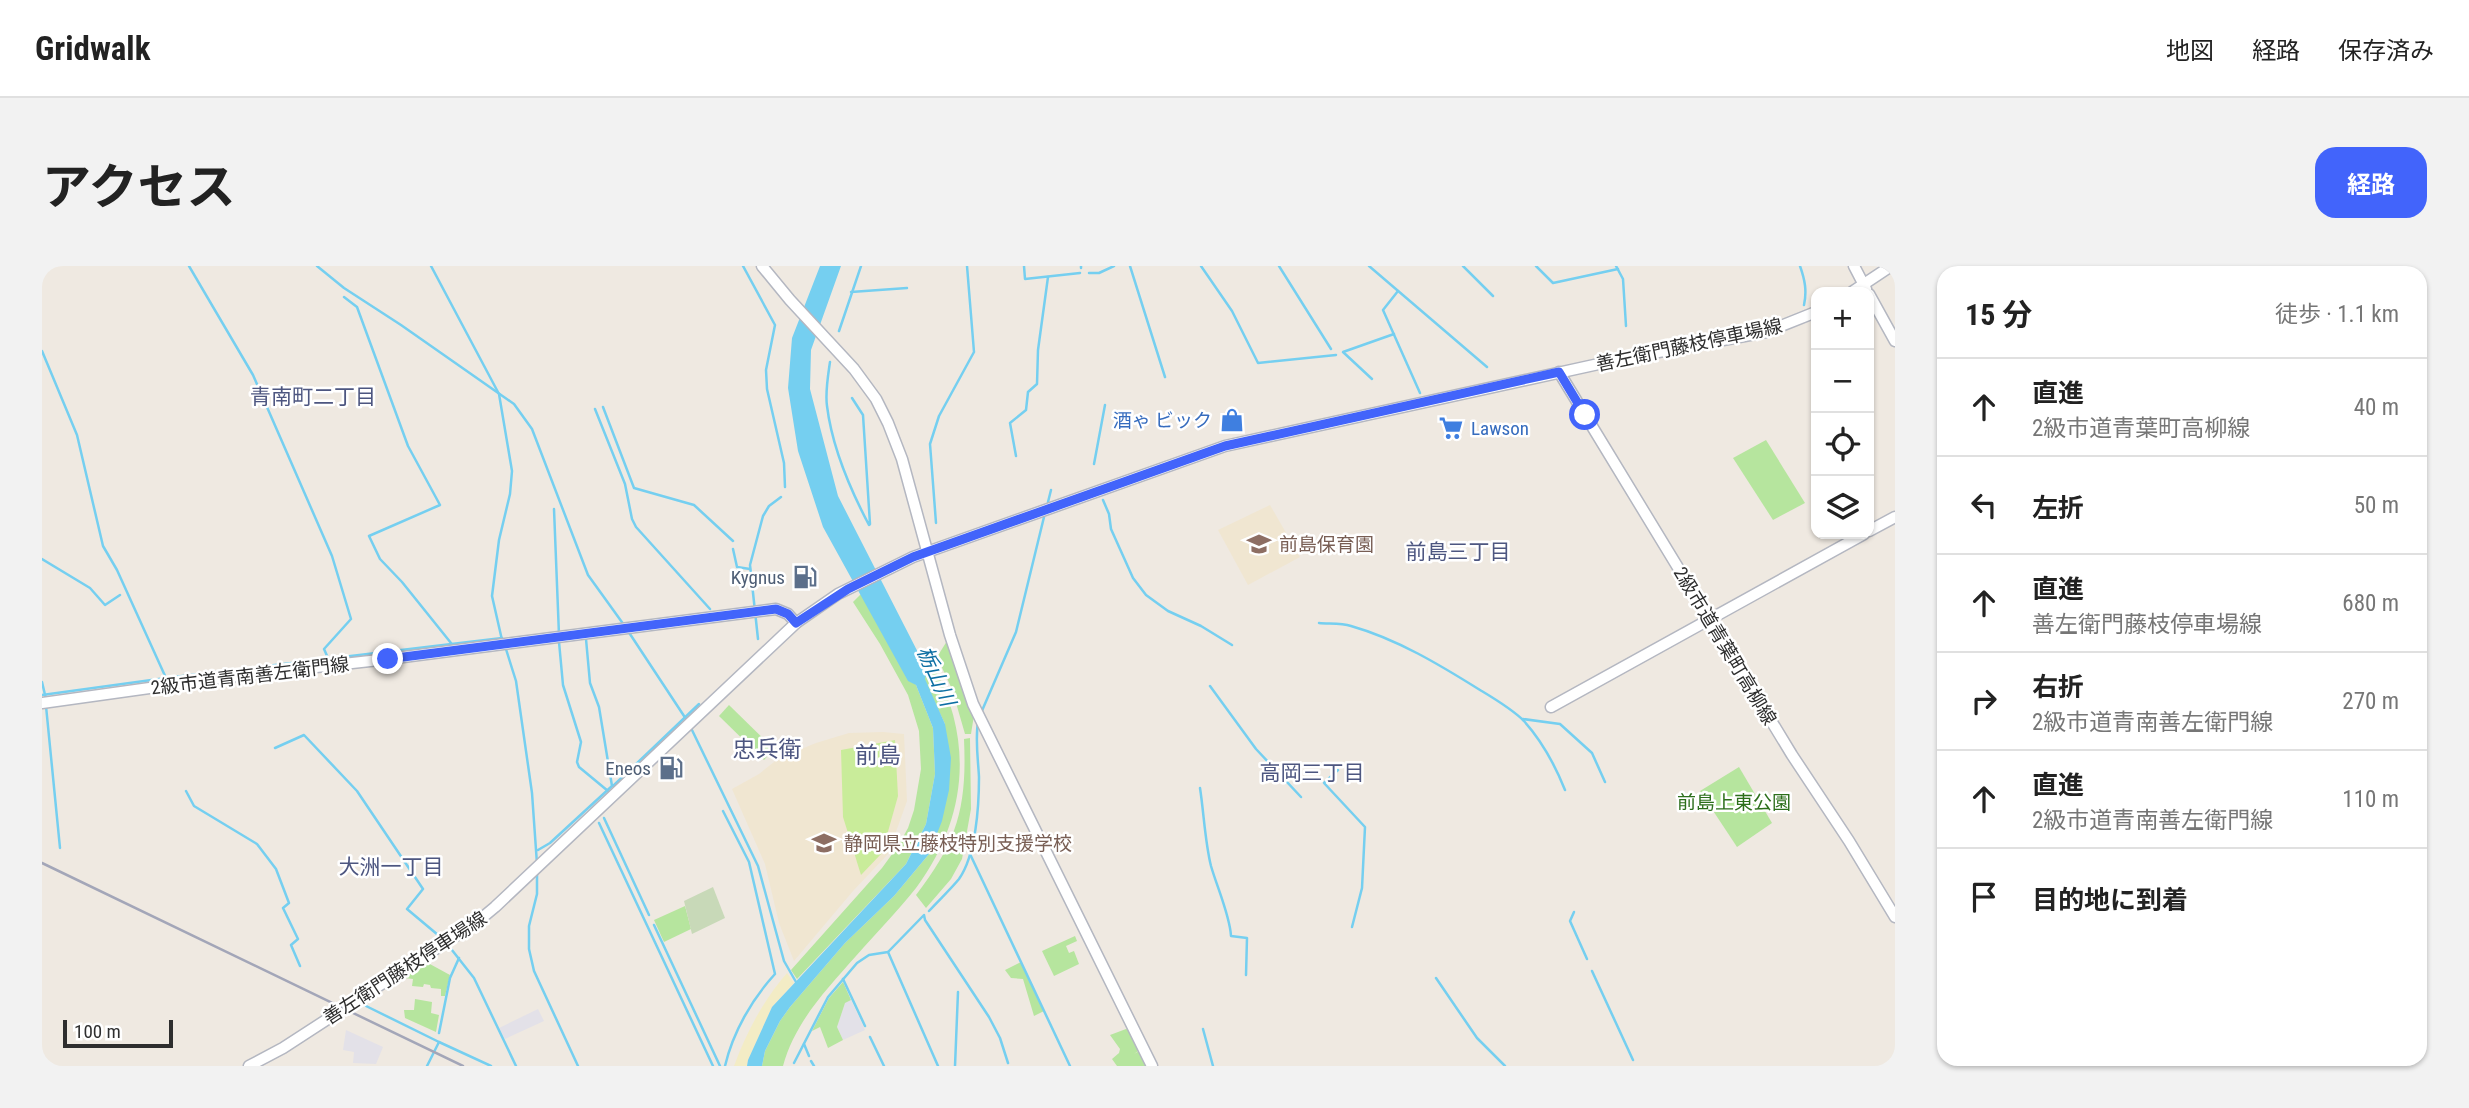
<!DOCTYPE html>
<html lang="ja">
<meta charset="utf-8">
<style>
:root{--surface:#fff;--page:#f2f2f2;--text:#222;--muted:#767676;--line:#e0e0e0;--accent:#4264fb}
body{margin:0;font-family:"Roboto Condensed","Noto Sans JP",sans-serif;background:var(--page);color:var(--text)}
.controls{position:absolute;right:21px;top:21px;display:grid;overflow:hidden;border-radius:14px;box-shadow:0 2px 5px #0004}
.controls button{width:63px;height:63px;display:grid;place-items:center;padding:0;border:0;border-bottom:2px solid var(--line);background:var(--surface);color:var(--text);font:35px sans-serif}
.scale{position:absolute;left:21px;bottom:18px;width:110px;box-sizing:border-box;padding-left:7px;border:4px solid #2e2e2e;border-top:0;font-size:19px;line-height:24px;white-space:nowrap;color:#2e2e2e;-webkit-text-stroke:5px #fff;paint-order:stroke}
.stop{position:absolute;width:21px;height:21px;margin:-16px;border:5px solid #4264fb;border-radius:50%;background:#fff}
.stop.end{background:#4264fb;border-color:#fff;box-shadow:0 2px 7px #0008}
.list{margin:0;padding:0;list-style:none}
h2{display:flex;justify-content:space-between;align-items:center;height:91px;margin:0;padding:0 28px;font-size:30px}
h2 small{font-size:23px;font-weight:400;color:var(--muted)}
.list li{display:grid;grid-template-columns:46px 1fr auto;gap:21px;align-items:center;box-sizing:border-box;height:98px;padding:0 28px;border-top:2px solid var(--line)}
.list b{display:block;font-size:26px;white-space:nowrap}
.list p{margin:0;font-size:23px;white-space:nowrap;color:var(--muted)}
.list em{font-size:23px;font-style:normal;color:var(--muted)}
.icon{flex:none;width:38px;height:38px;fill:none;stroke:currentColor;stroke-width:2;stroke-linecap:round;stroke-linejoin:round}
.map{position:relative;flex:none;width:1853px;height:800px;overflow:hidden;border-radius:21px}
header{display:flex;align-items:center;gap:42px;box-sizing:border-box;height:98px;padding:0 35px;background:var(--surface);border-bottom:2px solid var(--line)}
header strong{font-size:33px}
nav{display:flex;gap:38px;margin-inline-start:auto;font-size:24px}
.intro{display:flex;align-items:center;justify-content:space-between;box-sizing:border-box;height:168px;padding:0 42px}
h1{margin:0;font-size:49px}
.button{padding:18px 32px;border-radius:21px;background:var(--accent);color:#fff;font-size:24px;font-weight:700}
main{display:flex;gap:42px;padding:0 42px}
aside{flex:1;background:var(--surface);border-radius:21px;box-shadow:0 2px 5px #0004}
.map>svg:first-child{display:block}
.industrial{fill:#e3e1e8}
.education{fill:#f0e6d1}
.green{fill:#b6e59e}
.sand{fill:#f3ecc5}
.cemetery{fill:#c8d9b8}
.pitch{fill:#c9ec9a}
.water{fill:#75cff0}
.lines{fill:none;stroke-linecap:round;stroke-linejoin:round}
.stream{stroke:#75cff0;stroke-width:2.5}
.secondary-casing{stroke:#b4b7c1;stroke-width:13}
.secondary{stroke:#fff;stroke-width:10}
.rail{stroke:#a3a6b8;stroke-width:2.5}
.route{stroke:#4264fb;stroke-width:9}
.labels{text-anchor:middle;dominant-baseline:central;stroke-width:5;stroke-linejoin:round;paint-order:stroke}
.street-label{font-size:19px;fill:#2e2e2e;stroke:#fff}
.shop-label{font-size:19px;fill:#366cbe;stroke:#fff;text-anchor:end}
.education-label{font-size:19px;fill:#785e54;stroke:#fff;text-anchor:start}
.service-label{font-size:19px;fill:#4e5e75;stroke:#fff;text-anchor:end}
.park-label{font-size:19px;fill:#2c6e1b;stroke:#fff}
.neighbourhood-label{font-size:21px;fill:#4d5680;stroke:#fff}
.water-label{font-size:21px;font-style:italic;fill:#0d6fa3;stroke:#fff}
.quarter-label{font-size:23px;fill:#4d5680;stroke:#fff}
</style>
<header>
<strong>Gridwalk</strong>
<nav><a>地図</a><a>経路</a><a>保存済み</a></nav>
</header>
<div class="intro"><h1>アクセス</h1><a class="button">経路</a></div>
<main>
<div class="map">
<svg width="1853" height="800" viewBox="0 0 1853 800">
<rect width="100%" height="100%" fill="#efe9e1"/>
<g class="industrial">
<path d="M 809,734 L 823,764 L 801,774 L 795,761 L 803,736 Z"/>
<path d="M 496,743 L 502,755 L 463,773 L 457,762 Z"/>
<path d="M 304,764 L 341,781 L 334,798 L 311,797 L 312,786 L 301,784 Z"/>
</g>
<g class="education">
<path d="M 1228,239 L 1258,291 L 1206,319 L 1176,264 Z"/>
<path d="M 841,466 L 862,468 L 865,535 L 846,588 L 811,625 L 752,695 L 737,657 L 723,598 L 690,523 L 717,508 L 737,492 L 774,477 L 807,467 Z"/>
</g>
<g class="green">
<path d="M 1724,174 L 1763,237 L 1731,254 L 1691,192 Z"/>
<path d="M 819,328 L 874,419 L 891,462 L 893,508 L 884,558 L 864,598 L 755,713 L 749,704 L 840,602 L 856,580 L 866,562 L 872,544 L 879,503 L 877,465 L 866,429 L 838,378 L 811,336 Z"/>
<path d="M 905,375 L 923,430 L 932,449 L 929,468 L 923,468 L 910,423 L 895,391 Z"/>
<path d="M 892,401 C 932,476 925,553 874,622 C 856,645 834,667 814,690 C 784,724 753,756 741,800 L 720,800 L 723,785 L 738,755 L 748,741 L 803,677 L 852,630 L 887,588 L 903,458 L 882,413 L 885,404 Z"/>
<path d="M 687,439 L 732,483 L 722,494 L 677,450 Z"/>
<path d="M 928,472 L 929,543 L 920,593 L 909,613 L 884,642 L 874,629 C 916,575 925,540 922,473 Z"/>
<path d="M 1697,501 L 1730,557 L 1695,581 L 1658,525 Z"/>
<path d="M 643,640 L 649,663 L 622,676 L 612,654 Z"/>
<path d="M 1033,670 L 1035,675 L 1024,680 L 1027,687 L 1032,685 L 1037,698 L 1012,710 L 1000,685 Z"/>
<path d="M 979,696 L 1002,745 L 992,750 L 981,713 L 969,712 L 963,704 Z"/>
<path d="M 386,697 L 408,709 L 403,730 L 399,730 L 399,723 L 389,722 L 388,719 L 382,718 L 381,721 L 370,720 L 371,713 L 362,712 Z"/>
<path d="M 801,716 L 809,734 L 803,737 L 795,761 L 801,774 L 786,782 L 778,761 L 770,765 L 787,732 Z"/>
<path d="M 373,733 L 390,736 L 389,747 L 397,749 L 394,766 L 363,752 L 362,744 L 372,744 Z"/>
<path d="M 1084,763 L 1088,764 L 1099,783 L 1092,788 L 1099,784 L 1105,800 L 1075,800 L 1070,793 L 1077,787 L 1078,783 L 1068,769 Z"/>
</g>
<path class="sand" d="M 745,707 L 752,717 L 730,741 L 706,794 L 705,800 L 692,800 C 705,765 721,735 745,707 Z"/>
<path class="cemetery" d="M 671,621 L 683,652 L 650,668 L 642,635 Z"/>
<path class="pitch" d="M 853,474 L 856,530 L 840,587 L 819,609 L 801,551 L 799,484 Z"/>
<path class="water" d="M 778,0 L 799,0 L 769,84 L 768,123 L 796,230 L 885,404 L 883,413 L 903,458 L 909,492 L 907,524 L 900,555 L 887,588 L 852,630 L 803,677 L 748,741 L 738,755 L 723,785 L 720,800 L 705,800 L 706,794 L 730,741 L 864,598 L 884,558 L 893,508 L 891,462 L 874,419 L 866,415 L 781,261 L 756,185 L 746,122 L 750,72 Z"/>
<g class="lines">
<g class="stream">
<path d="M 147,0 L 211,109 L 290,290 L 309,353 L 282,383 L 286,392"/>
<path d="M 275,0 L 302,22 L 359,59 L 472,138 L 490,163 L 546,309 L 582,359"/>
<path d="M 389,0 L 457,128 L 470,205 L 468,228 L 457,274 L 450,330 L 460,374"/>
<path d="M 701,0 L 733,59 L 724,104 L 725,123 L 742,197 L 743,221"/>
<path d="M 982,0 L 983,13 L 1038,7"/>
<path d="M 1088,0 L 1123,111"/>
<path d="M 1159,0 L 1190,45 L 1216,97 L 1294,89"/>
<path d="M 1237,0 L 1289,83"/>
<path d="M 1327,0 L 1445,101"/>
<path d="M 1421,0 L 1451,30"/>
<path d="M 1494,0 L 1511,17 L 1576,3"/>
<path d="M 1574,0 L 1581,13 L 1584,60"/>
<path d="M 1758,0 C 1763,14 1765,25 1762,39"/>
<path d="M 1039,2 L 1039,0"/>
<path d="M 1047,7 L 1057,7 L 1072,0"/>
<path d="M 1356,25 L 1341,44 L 1378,127"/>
<path d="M 809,26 L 865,22"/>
<path d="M 302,31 L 315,41 L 366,180 L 398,239 L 327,270 L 338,293 L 360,316 L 409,377"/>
<path d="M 797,65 L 819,0"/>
<path d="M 0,85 L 35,169 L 61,280 L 75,304 L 124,412 L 460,372"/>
<path d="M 788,96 C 786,110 783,126 785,140 C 790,181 808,223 827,259 L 828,258 L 821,149 L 810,132"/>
<path d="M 1330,113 L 1301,86 L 1352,68"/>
<path d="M 561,141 L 592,222 L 652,239 L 691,275"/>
<path d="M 553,143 L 583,218 L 590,253 L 594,261 L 668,343"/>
<path d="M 974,190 L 968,157 L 984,144 L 986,126 L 995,118 L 996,84 L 1006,11"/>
<path d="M 1052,198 L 1063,139"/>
<path d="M 1061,234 L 1067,248 L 1069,263 L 1091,312 L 1104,329 L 1126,345 L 1159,360 L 1190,379"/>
<path d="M 1006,236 L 1009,224"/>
<path d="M 512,243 L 517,369"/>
<path d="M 894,257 L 888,178 L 897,150 L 932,86 L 925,0"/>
<path d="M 691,283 L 695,301 L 708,303"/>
<path d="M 0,293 L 48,322 L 63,339 L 78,329"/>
<path d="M 1277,357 C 1287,358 1299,357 1309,360 C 1355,373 1398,399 1438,424 C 1453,433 1470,443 1482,455 C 1500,475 1513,499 1523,524"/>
<path d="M 586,365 L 646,456"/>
<path d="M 716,373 L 708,299 L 721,250 L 727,240 L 739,231"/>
<path d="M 517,376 L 521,419 L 539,476 L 535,496 L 537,501 L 566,525"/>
<path d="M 463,380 L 474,415 L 490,527 L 495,598"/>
<path d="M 0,416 L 4,433"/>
<path d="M 1168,420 L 1214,483 L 1259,531"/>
<path d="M 0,429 L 124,412"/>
<path d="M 4,440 L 18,582"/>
<path d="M 939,447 L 974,366 L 1002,251"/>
<path d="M 1481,453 L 1518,458 L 1550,487 L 1563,516"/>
<path d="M 649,462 L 716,600 L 742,695 L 754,716"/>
<path d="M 233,482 L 262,469 L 315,525 L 381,623 L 365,643 L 402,674"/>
<path d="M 1296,504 L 1282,517 L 1323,561 L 1320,622 L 1310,661"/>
<path d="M 571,520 L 657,438"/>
<path d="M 1158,522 C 1162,548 1163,576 1169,600 C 1175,621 1188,650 1189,670 L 1205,672 L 1204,709"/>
<path d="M 144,525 L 152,540 L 215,578 L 234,603 L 247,637 L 241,642 L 256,673 L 249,679 L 258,700"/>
<path d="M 681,545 L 707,596 L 733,708 C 710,733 691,766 683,800"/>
<path d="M 562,552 L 607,649"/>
<path d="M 557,557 L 671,800"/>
<path d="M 496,584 L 508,577 L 570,520 L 557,441 L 548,417 L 544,373"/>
<path d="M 928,588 L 1028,800"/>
<path d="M 495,605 L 495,628 L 487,660 L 487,683 L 492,705 L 536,800"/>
<path d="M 887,645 C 896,635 908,624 917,613 C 934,589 937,540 937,511 C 936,492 933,475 936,456"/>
<path d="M 1532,646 L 1528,655 L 1545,693"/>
<path d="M 612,659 L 678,800"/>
<path d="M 406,679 L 432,712 L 474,800"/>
<path d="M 846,686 L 896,800"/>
<path d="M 1550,705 L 1591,794"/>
<path d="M 1394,712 L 1435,772 L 1463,800"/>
<path d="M 801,713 L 823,760"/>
<path d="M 322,739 L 397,776 L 385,800"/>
<path d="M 1161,763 L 1171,800"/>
<path d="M 397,767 L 408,712 L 417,692"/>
<path d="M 828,771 L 842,800"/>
<path d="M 397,776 L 449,800"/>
<path d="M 762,778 L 767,790"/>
<path d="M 769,795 L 772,800"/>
<path d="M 752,797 L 786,731 L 815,697 L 827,689 L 846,686 L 882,649 L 883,654 L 947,751 L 958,772 L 966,797"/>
<path d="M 913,800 L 916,726"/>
</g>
<g class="secondary-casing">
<g id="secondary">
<path d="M 720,0 L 748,34 L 812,103 L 834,133 L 846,157 L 860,193 L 908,369 L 931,438 L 1110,800"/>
<path d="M 1812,0 L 1824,23"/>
<path d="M 1810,26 L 1849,0"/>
<path d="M 1827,28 L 1853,75"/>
<path d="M 1517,106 L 1750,489 L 1807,575 L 1853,651"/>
<path d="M 1827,265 L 1853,251"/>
<path d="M 0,437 L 186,411 L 346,393 L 734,343 L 746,348 L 754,357"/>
<path d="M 1509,441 L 1822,268"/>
<path d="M 207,800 L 241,782 L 435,656 L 453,641 L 754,357 L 796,328 L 871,291 L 1183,180 L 1584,92 L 1724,66 L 1774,46"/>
</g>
</g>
<use href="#secondary" class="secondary"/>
<path class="rail" d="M 0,597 L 421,800"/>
</g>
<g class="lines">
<path class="route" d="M 346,393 L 734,343 L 746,348 L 754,357 L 806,323 L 871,291 L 1183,180 L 1517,106 L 1543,149"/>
</g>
<defs>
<g id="shop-bare" transform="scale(1.89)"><path d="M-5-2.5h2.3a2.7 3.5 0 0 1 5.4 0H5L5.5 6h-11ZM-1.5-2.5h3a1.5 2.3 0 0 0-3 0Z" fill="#3f7fe0" stroke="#fff" stroke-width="2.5" paint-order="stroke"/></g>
<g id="supermarket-bare" transform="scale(1.89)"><path d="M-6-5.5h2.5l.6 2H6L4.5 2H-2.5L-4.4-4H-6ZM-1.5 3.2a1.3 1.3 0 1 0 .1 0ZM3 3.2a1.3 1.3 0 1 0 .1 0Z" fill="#3f7fe0" stroke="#fff" stroke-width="2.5" paint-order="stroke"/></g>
<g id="school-bare" transform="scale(1.89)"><path d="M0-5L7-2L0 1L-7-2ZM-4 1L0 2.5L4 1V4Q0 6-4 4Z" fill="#8d6e63" stroke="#fff" stroke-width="2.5" paint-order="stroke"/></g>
<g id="fuel-bare" transform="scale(1.89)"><path d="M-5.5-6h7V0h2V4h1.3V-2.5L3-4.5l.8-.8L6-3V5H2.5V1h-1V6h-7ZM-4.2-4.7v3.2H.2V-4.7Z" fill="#5c6f8a" stroke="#fff" stroke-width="2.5" paint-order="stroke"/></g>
</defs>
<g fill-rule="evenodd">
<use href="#shop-bare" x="1190" y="154"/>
<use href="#supermarket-bare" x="1409" y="162"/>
<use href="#school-bare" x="1217" y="278"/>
<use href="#fuel-bare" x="763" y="311"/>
<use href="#fuel-bare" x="629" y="502"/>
<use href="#school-bare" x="782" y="577"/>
</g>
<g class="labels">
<g class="street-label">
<text transform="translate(1647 79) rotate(-12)">善左衛門藤枝停車場線</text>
<text transform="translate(1683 380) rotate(59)">2級市道青葉町高柳線</text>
<text transform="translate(208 410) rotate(-7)">2級市道青南善左衛門線</text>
<text transform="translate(363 702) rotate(-33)">善左衛門藤枝停車場線</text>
</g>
<g class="shop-label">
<text x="1170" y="154">酒ゃ ビック</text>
<text x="1429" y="162" text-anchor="start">Lawson</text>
</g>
<g class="education-label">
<text x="1237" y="278">前島保育園</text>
<text x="802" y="577">静岡県立藤枝特別支援学校</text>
</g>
<g class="service-label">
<text x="743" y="311">Kygnus</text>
<text x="609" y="502">Eneos</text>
</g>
<g class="park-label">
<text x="1692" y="536">前島上東公園</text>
</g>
<g class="neighbourhood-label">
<text x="271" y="131">青南町二丁目</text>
<text x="1416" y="286">前島三丁目</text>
<text x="1270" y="507">高岡三丁目</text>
<text x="349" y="601">大洲一丁目</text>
</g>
<g class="water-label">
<text transform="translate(894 410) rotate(66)">栃山川</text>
</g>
<g class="quarter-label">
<text x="725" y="483">忠兵衛</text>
<text x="836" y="489">前島</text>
</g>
</g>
</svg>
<div class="controls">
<button>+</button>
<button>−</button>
<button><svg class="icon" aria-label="locate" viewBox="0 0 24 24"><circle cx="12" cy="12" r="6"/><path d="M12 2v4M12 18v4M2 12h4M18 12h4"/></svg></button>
<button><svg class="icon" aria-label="layers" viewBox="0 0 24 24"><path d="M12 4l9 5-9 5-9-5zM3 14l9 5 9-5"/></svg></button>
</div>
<div class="scale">100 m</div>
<div class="stop" style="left:1543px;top:149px"></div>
<div class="stop end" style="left:346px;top:393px"></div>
</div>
<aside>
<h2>15 分<small>徒歩 · 1.1 km</small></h2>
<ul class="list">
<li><svg class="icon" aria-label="ahead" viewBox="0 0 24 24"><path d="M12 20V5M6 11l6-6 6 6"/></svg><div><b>直進</b><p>2級市道青葉町高柳線</p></div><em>40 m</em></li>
<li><svg class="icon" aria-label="left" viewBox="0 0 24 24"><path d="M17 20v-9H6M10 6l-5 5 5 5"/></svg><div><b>左折</b></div><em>50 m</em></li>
<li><svg class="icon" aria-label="ahead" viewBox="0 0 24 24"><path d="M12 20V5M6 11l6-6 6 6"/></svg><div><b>直進</b><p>善左衛門藤枝停車場線</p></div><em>680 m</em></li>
<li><svg class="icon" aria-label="right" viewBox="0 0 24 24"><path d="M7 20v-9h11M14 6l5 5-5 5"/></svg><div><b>右折</b><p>2級市道青南善左衛門線</p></div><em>270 m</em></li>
<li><svg class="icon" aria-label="ahead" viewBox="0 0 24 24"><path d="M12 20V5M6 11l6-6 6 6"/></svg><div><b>直進</b><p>2級市道青南善左衛門線</p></div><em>110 m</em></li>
<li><svg class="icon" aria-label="arrive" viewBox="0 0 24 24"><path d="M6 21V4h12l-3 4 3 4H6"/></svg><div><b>目的地に到着</b></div></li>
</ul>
</aside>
</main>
